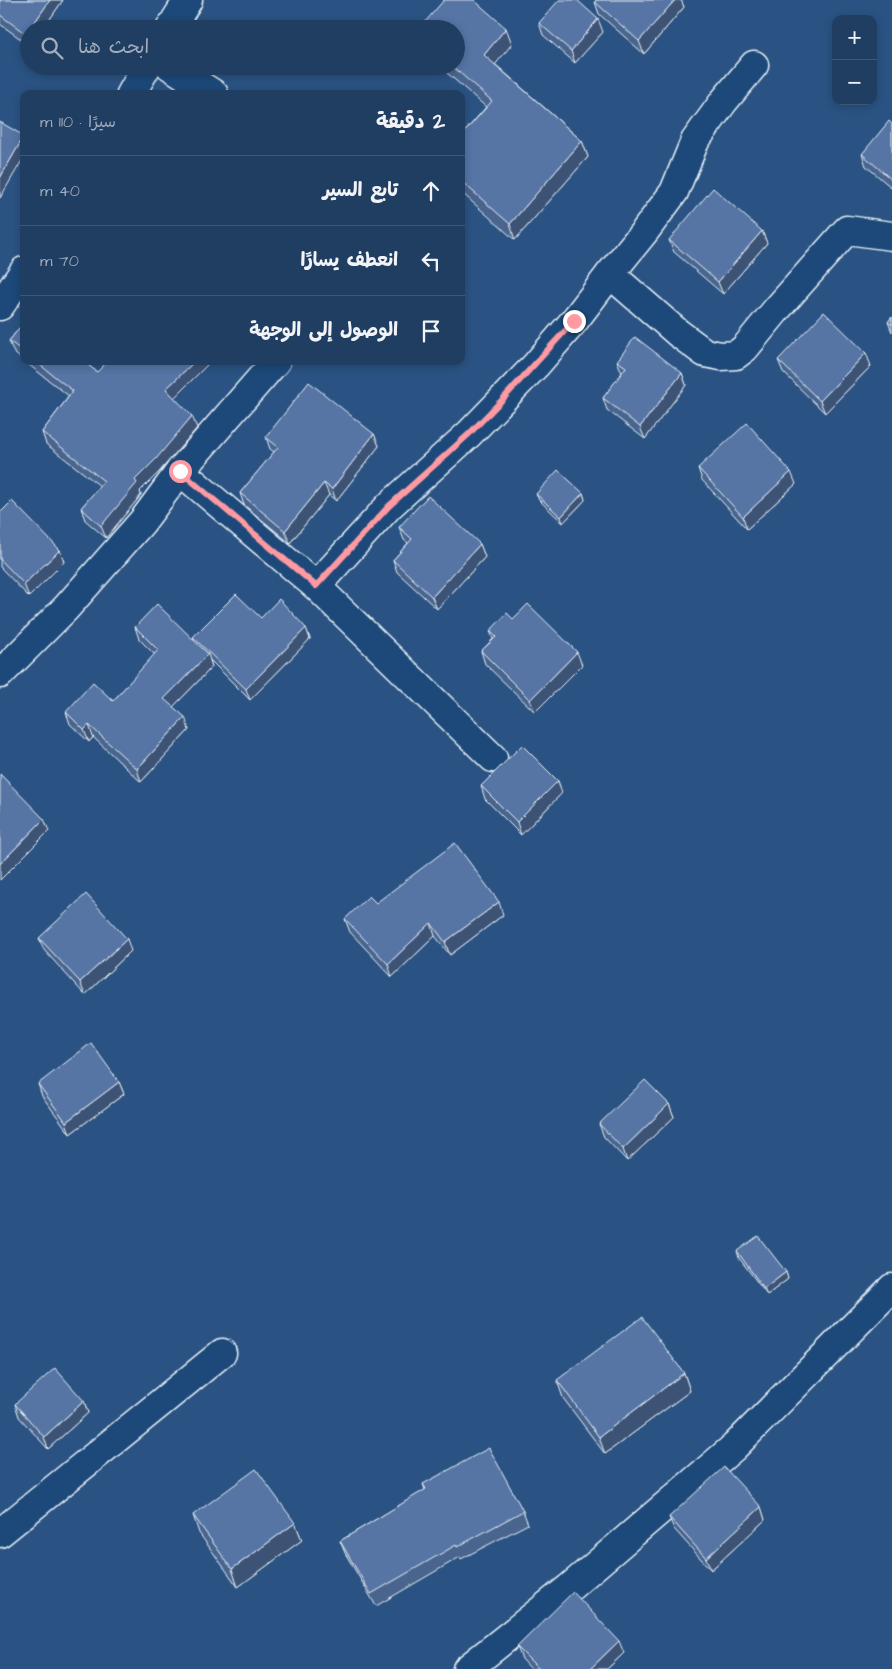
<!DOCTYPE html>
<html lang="ar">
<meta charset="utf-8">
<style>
:root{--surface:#203e62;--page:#2d496b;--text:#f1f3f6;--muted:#a2aebe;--line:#3d5777}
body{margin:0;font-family:"Architects Daughter","Playpen Sans Arabic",sans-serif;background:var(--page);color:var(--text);direction:rtl}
.controls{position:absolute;right:15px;top:15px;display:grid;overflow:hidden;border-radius:10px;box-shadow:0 2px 8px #0003}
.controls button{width:45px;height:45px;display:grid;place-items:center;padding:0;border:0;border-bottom:1px solid var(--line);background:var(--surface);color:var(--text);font:25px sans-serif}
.stop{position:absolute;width:15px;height:15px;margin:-11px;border:4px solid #ff9aa2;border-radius:50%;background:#fff}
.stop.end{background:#ff9aa2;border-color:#fff;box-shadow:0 1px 5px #0008}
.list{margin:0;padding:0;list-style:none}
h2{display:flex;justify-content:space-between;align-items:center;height:65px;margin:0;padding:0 20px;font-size:21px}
h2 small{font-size:16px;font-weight:400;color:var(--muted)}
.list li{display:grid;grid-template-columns:32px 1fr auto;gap:15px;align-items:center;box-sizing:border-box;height:70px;padding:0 20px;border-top:1px solid var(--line)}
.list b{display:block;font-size:19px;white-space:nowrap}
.list em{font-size:16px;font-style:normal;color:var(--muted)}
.icon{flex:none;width:28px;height:28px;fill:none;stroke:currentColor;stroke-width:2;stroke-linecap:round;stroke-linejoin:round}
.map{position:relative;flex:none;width:892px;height:1669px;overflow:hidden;direction:ltr}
.search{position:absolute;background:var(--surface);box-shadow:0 2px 8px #0003;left:20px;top:20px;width:445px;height:55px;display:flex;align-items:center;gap:12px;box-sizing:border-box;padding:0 18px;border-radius:28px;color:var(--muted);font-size:19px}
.panel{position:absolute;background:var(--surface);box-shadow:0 2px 8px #0003;left:20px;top:90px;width:445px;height:275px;border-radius:10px;direction:rtl}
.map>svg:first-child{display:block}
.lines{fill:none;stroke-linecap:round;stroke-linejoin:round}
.street-casing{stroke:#e8f1f8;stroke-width:31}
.street{stroke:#1f4a7a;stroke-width:28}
.wall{fill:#4a658e;stroke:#e8f1f8}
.shaded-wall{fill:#3c5274;stroke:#e8f1f8}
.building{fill:#5675a5;stroke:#e8f1f8}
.route{stroke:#ff9aa2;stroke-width:6}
</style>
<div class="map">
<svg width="892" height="1669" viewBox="0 0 892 1669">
<rect width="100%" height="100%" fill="#2a5383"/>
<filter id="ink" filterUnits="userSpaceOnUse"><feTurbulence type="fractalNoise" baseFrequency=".02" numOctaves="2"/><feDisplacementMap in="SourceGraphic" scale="10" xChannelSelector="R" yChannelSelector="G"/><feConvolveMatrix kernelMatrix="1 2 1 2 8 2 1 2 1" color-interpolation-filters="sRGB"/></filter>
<g filter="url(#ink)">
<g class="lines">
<g class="street-casing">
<g id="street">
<path d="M 170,29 L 188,0"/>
<path d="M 170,66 L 214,94"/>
<path d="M 131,94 L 147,66"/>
<path d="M 610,274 L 645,231 L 674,192 L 695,141 L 724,101 L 754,65"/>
<path d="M 0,306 L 24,271"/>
<path d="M 180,471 L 316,586 L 493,758"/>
<path d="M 316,586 L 389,506 L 469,434 L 536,365 L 574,321 L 610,274 L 678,333 L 705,353 L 721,356 L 736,355 L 745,348 L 777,309 L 847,230 L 892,236"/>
<path d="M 0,674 L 66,608 L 142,522 L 180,471 L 276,361"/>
<path d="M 0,1533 L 222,1353"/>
<path d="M 467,1669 L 569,1588 L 734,1447 L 892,1288"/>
</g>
</g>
<use href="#street" class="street"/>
</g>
<g class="wall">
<path d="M 0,0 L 63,0 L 43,29 L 29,29 L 29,45 L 0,24 Z"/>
<path d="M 596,0 L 681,0 L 684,7 L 644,54 L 599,14 L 595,2 Z"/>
<path d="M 539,23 L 603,32 L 575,63 L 543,35 Z"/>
<path d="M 512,44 L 495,64 L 582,141 L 588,157 L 515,240 L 461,192 L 461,136 L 486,107 L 439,66 L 456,66 Z"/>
<path d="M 892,124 L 892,188 L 866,166 L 862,154 Z"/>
<path d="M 762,231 L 767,243 L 723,294 L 674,252 L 669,240 Z"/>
<path d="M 892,317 L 892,332 L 888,322 Z"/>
<path d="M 24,322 L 24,361 L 14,353 L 9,341 Z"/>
<path d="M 778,360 L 871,366 L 825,413 L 783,372 Z"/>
<path d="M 24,361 L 83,361 L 97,372 L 108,361 L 211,361 L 174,397 L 197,428 L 160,471 L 140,491 L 141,495 L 106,538 L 85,520 L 81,508 L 100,486 L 46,444 L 42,432 L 69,396 Z"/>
<path d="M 617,361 L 682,373 L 686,385 L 645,439 L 607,410 L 603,398 L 622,373 Z"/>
<path d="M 374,434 L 379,446 L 336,501 L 329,495 L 290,543 L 244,505 L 240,493 L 274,452 L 270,449 L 266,437 Z"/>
<path d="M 698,468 L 796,484 L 747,529 L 702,480 Z"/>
<path d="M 583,493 L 585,500 L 563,523 L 539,500 L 536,494 Z"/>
<path d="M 0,513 L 60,550 L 64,562 L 29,597 L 0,567 Z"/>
<path d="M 399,527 L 480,544 L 485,557 L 437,609 L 397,572 L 393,560 L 408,543 L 404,540 Z"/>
<path d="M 261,618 L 306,628 L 310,639 L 250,700 L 210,660 L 212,667 L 173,707 L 189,730 L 141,782 L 93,737 L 89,742 L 70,724 L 66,712 L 113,701 L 155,655 L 139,639 L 135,627 L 195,642 L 193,637 Z"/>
<path d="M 513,619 L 582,665 L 535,712 L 485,664 L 481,651 L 493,639 L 490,631 Z"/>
<path d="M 558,781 L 562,793 L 521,835 L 485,799 L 481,786 Z"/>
<path d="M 376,903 L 503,915 L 450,955 L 435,936 L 392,977 L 350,932 L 345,919 Z"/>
<path d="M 39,938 L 131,951 L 85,995 L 44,950 Z"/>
<path d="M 119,1082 L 124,1094 L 70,1134 L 42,1096 L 38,1084 Z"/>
<path d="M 669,1104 L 674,1117 L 627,1161 L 604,1137 L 599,1124 Z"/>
<path d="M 737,1251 L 786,1272 L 788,1279 L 767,1295 L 739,1258 Z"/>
<path d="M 684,1373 L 690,1391 L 605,1454 L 563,1398 L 557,1380 Z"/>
<path d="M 84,1401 L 88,1413 L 48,1449 L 19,1417 L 15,1404 Z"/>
<path d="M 423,1484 L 523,1511 L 528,1524 L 461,1559 L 460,1557 L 376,1606 L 345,1553 L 340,1541 L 425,1490 Z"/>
<path d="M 761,1507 L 765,1520 L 711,1570 L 674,1529 L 669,1517 Z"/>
<path d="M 193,1515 L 295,1523 L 302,1540 L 238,1587 L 199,1533 Z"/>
<path d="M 517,1647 L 624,1653 L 607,1669 L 531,1669 L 522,1659 Z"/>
</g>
<g class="shaded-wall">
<path d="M 50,0 L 63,0 L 43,29 L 30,29 Z"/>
<path d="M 675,0 L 681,0 L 684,7 L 644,54 L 639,41 Z"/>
<path d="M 598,19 L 603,32 L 575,63 L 571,51 Z"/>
<path d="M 506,28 L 512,44 L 490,71 L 484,55 Z"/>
<path d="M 29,31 L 29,40 L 26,34 Z"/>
<path d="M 24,136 L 24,157 L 0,198 L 0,178 Z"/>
<path d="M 582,141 L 588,157 L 515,240 L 510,224 Z"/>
<path d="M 762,231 L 767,243 L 723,294 L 718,282 Z"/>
<path d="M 866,353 L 871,366 L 825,413 L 820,401 Z"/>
<path d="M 195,361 L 211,361 L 171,401 L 166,389 Z"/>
<path d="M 682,373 L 686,385 L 645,439 L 640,427 Z"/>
<path d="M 192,416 L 197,428 L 160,471 L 140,491 L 141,495 L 106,538 L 101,526 L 135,480 Z"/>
<path d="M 374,434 L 379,446 L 336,501 L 332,489 Z"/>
<path d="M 791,472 L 796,484 L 747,529 L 743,517 Z"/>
<path d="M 324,483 L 329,495 L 290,543 L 285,531 Z"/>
<path d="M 583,493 L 585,500 L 563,523 L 561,517 Z"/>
<path d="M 480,544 L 485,557 L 437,609 L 432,597 Z"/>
<path d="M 60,550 L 64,562 L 29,597 L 24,584 Z"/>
<path d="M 306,628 L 310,639 L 250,700 L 246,689 Z"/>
<path d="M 577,652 L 582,665 L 535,712 L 530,700 Z"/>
<path d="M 208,654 L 212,667 L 169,711 L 164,699 Z"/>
<path d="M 185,717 L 189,730 L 141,782 L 137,769 Z"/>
<path d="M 89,725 L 93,737 L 89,742 L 84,730 Z"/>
<path d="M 558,781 L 562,793 L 521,835 L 517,822 Z"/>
<path d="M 44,819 L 49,831 L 0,880 L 0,864 Z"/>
<path d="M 499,902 L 503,915 L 450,955 L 445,942 Z"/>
<path d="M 431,923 L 435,936 L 392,977 L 388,964 Z"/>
<path d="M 127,939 L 131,951 L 85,995 L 80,982 Z"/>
<path d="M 119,1082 L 124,1094 L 70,1134 L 66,1122 Z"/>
<path d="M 669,1104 L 674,1117 L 627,1161 L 623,1149 Z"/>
<path d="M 786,1272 L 788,1279 L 767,1295 L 764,1289 Z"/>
<path d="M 684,1373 L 690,1391 L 605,1454 L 599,1437 Z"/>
<path d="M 84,1401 L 88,1413 L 48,1449 L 44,1437 Z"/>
<path d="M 761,1507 L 765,1520 L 711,1570 L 706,1558 Z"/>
<path d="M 295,1523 L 302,1540 L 238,1587 L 232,1569 Z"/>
<path d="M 619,1641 L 624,1653 L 607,1669 L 590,1669 Z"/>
</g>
<g class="building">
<path d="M 0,0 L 50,0 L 30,29 L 29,29 L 29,31 L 26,34 L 0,15 Z"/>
<path d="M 444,0 L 474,0 L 506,28 L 484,55 L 582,141 L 510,224 L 461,181 L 461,136 L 492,101 L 452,66 L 456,66 L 456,29 L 419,29 Z"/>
<path d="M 559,0 L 577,0 L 598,19 L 571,51 L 539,23 Z"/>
<path d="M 596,0 L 675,0 L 639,41 L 595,2 Z"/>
<path d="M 889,121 L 892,124 L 892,180 L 862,154 Z"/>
<path d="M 0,122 L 24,136 L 0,178 Z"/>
<path d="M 713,188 L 762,231 L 718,282 L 669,240 Z"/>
<path d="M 824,312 L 866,353 L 820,401 L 778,360 Z"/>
<path d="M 892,317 L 892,325 L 888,322 Z"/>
<path d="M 24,322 L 24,352 L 9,341 Z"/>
<path d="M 635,337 L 682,373 L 640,427 L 603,398 L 626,367 L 617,361 Z"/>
<path d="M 35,361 L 83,361 L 97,372 L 108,361 L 195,361 L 166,389 L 192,416 L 156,459 L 135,480 L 137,483 L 101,526 L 81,508 L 104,481 L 42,432 L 73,391 Z"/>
<path d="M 309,382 L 374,434 L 332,489 L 324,483 L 285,531 L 240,493 L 278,447 L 266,437 Z"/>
<path d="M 747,423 L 791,472 L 743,517 L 698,468 Z"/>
<path d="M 558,470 L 583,493 L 561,517 L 536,494 Z"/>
<path d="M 428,496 L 480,544 L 432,597 L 393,560 L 412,539 L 399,527 Z"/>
<path d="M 12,501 L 60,550 L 24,584 L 0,559 L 0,513 Z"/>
<path d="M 236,594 L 261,618 L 279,599 L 306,628 L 246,689 L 193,637 Z"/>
<path d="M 157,604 L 208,654 L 164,699 L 185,717 L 137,769 L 89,725 L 84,730 L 66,712 L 93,682 L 113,701 L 158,650 L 135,627 Z"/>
<path d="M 528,604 L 577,652 L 530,700 L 481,651 L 496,637 L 490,631 L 507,613 L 513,619 Z"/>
<path d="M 522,745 L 558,781 L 517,822 L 481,786 Z"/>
<path d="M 0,774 L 44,819 L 0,864 Z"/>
<path d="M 455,843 L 499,902 L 445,942 L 431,923 L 388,964 L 345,919 L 369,896 L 376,903 Z"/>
<path d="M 86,894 L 127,939 L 80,982 L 39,938 Z"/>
<path d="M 91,1043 L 119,1082 L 66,1122 L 38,1084 Z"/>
<path d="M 645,1080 L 669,1104 L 623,1149 L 599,1124 Z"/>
<path d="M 758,1236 L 786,1272 L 764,1289 L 737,1251 Z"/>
<path d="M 642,1317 L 684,1373 L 599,1437 L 557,1380 Z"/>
<path d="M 55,1368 L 84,1401 L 44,1437 L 15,1404 Z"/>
<path d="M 489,1448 L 523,1511 L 457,1547 L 456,1545 L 371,1594 L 340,1541 L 426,1489 L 423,1484 Z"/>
<path d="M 724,1467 L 761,1507 L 706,1558 L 669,1517 Z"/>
<path d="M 256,1469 L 295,1523 L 232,1569 L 193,1515 Z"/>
<path d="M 573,1592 L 619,1641 L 590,1669 L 539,1669 L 517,1647 Z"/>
</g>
</g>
<g class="lines" filter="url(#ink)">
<path class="route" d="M 180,471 L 316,586 L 389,506 L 469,434 L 502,400 L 574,321"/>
</g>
</svg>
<div class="controls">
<button>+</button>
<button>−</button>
</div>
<div class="stop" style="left:180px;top:471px"></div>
<div class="stop end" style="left:574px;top:321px"></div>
<div class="search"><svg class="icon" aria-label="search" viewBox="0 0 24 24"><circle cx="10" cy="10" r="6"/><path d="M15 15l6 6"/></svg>ابحث هنا</div>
<section class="panel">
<h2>2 دقيقة<small>سيرًا · 110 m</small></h2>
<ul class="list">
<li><svg class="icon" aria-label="ahead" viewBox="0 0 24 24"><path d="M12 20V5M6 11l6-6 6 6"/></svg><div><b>تابع السير</b></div><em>40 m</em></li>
<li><svg class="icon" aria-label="left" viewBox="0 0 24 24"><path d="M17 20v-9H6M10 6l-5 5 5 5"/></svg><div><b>انعطف يسارًا</b></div><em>70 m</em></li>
<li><svg class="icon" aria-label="arrive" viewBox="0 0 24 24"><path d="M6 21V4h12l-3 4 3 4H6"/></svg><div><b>الوصول إلى الوجهة</b></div></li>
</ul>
</section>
</div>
